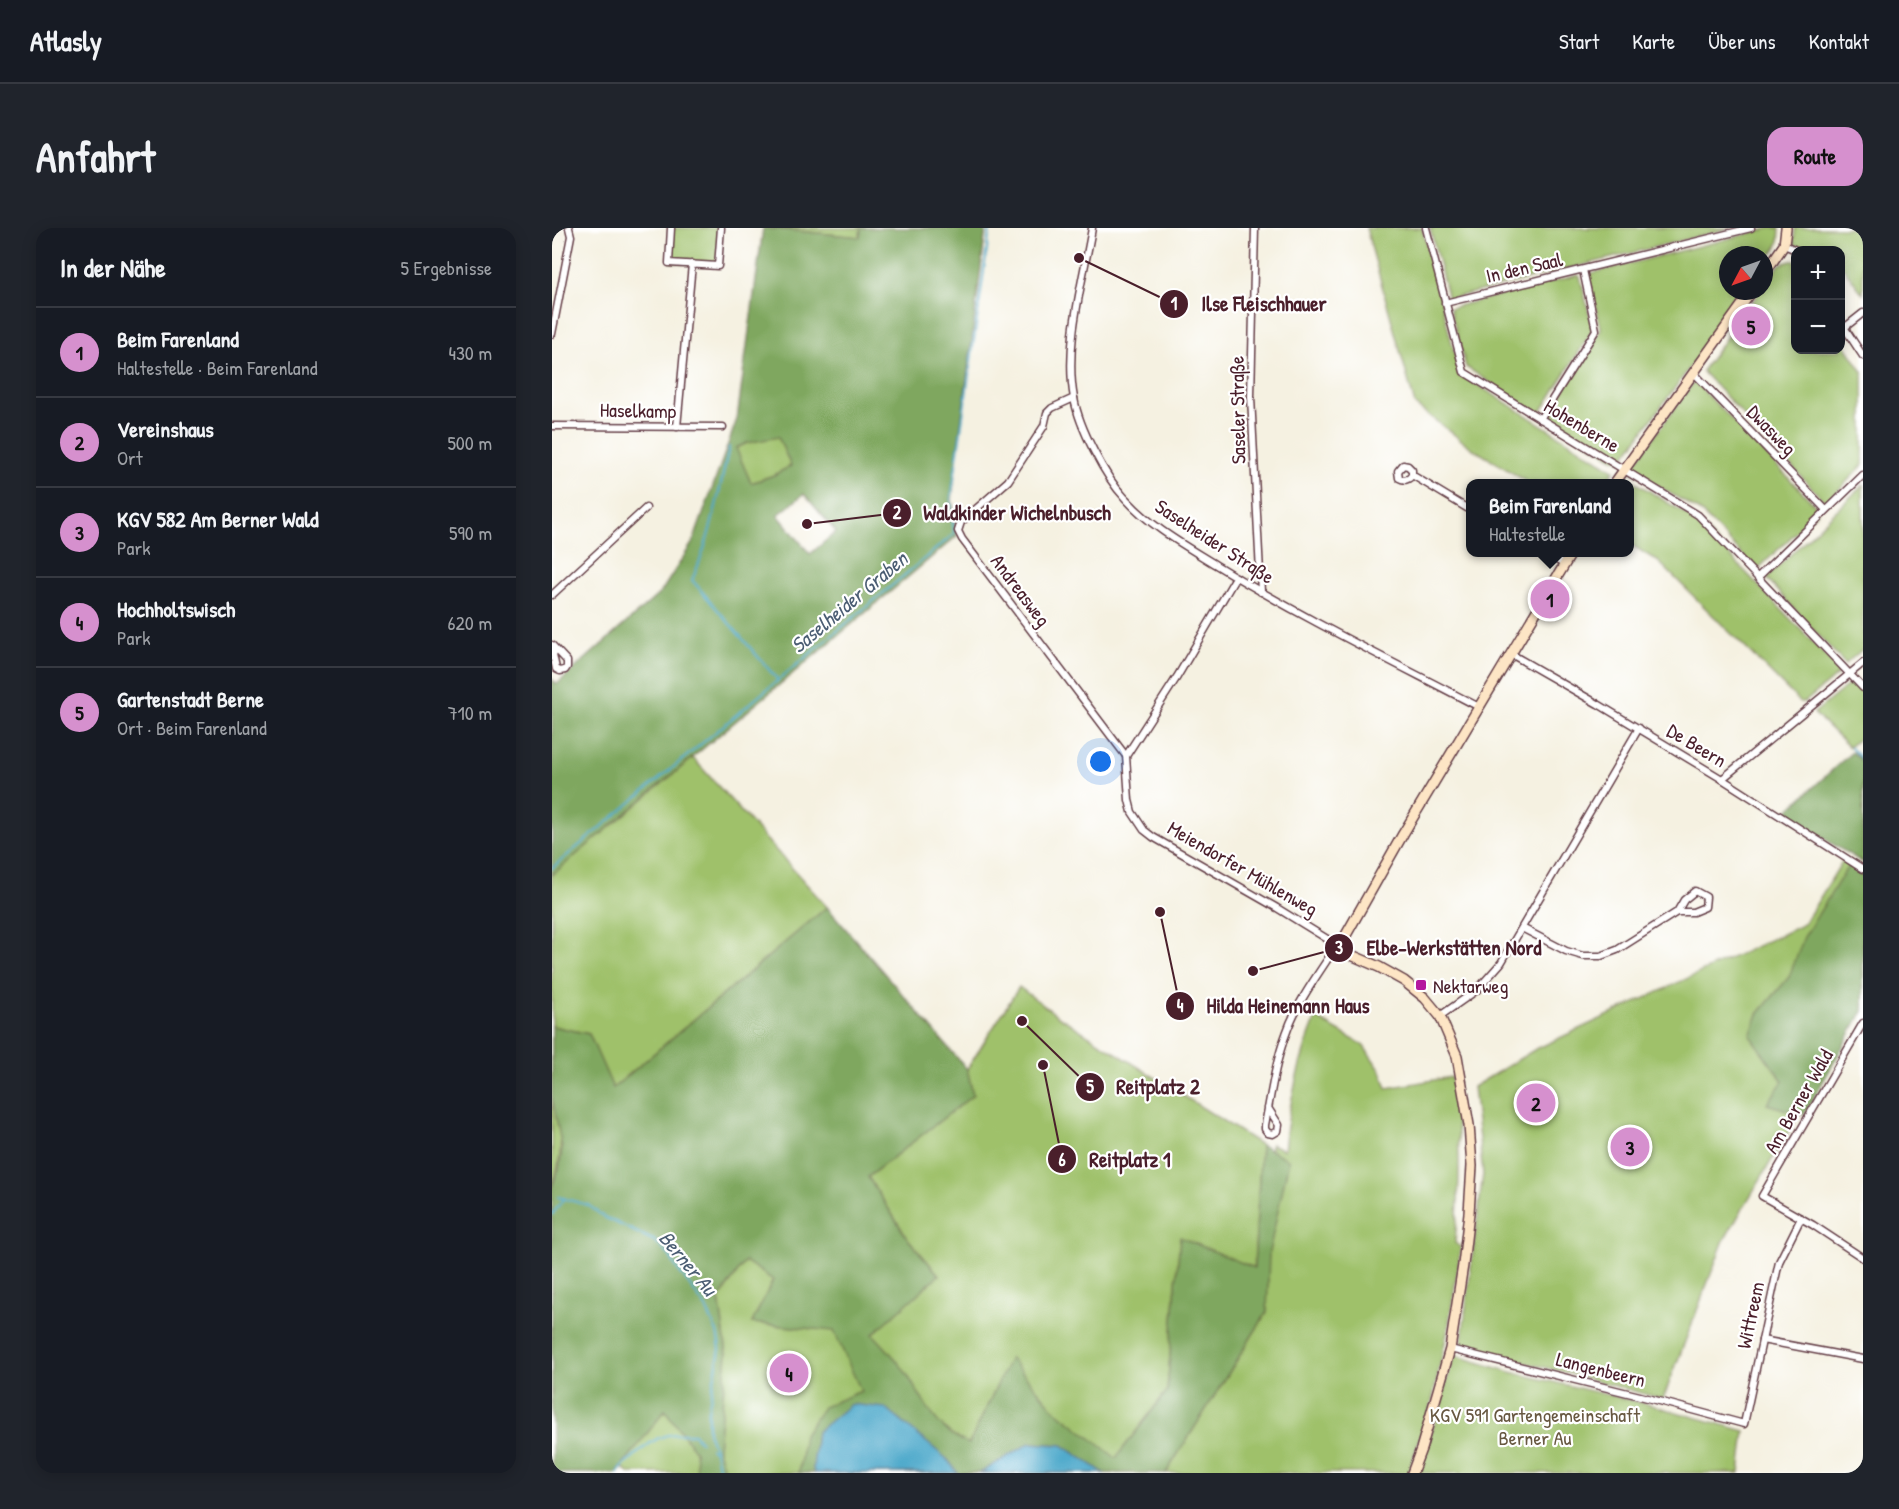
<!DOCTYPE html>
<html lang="de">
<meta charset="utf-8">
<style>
:root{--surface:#171b24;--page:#20242c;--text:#f1f3f6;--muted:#9ea1a6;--line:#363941;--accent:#d690ce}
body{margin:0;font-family:"Patrick Hand",sans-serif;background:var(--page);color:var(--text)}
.controls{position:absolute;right:18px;top:18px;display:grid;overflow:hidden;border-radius:12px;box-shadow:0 3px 15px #0003}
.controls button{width:54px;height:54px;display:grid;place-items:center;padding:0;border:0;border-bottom:2px solid var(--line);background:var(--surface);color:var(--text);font:30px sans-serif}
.compass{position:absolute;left:1167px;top:18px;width:54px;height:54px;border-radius:50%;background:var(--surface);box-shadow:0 3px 15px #0003;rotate:229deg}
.you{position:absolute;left:549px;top:534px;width:21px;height:21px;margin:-15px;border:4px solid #fff;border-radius:50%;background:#1a73e8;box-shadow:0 0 0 9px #1a73e833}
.badge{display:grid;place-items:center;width:39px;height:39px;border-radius:50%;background:var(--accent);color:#111;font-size:20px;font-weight:700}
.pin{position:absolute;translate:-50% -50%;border:3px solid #fff;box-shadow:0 2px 6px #0006}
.popup{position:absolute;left:914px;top:251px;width:168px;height:78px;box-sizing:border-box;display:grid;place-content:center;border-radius:12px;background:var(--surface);filter:drop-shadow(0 2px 4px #0005);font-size:20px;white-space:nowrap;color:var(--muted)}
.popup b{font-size:22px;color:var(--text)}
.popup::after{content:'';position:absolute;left:50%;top:100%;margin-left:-12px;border:12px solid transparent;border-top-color:var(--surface)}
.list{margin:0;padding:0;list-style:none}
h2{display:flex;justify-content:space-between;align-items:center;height:78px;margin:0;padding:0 24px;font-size:26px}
h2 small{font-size:20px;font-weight:400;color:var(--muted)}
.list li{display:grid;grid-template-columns:39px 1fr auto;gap:18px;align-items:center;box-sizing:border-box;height:90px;padding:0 24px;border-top:2px solid var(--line)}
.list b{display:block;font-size:22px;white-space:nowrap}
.list p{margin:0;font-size:20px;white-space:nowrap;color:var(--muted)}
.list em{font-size:20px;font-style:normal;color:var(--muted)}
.map{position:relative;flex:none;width:1311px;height:1245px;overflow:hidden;border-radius:18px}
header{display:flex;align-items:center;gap:36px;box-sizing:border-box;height:84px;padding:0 30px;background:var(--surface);border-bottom:2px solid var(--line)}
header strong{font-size:28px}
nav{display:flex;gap:33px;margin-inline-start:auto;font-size:21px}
.intro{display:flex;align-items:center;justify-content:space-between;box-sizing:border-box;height:144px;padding:0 36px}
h1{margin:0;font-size:42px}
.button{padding:15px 27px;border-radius:18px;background:var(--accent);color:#111;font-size:21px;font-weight:700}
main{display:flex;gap:36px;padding:0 36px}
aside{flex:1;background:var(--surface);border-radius:18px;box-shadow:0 3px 15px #0003}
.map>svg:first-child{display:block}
.green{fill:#9fc16a;stroke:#74704a;stroke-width:1.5}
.forest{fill:#7fa75e;stroke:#646344;stroke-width:1.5;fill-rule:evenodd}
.water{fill:#4da9cb;stroke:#4c647b;stroke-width:1.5}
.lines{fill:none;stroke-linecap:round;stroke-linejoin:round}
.stream{stroke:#4da9cb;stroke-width:2}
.street-casing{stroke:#643e46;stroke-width:9}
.secondary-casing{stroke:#643e46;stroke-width:12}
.street{stroke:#fff;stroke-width:6}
.secondary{stroke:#fde5c5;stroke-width:9}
.poi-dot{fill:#b5179e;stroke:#fff;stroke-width:2}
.labels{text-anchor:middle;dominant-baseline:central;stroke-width:4.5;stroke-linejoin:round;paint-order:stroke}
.street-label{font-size:20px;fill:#4a1f2b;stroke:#fff}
.poi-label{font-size:20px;fill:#4a1f2b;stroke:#fff;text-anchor:start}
.park-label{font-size:20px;fill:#685841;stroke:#fff}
.water-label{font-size:21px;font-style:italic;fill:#4b5d73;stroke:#fff}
.leader{fill:none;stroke:#4a1f2b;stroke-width:2}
.callout-dot{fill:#4a1f2b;stroke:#fff;stroke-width:2}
.mark-label{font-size:18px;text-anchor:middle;font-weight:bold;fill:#fff}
.callout-label{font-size:21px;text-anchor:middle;font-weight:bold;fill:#4a1f2b;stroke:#fff;stroke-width:4.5;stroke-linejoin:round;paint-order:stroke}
</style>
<header>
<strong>Atlasly</strong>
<nav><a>Start</a><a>Karte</a><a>Über uns</a><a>Kontakt</a></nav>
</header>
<div class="intro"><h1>Anfahrt</h1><a class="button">Route</a></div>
<main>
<aside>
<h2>In der Nähe<small>5 Ergebnisse</small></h2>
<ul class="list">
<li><span class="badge">1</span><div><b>Beim Farenland</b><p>Haltestelle · Beim Farenland</p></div><em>430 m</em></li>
<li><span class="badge">2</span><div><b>Vereinshaus</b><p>Ort</p></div><em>500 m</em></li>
<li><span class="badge">3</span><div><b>KGV 582 Am Berner Wald</b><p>Park</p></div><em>590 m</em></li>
<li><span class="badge">4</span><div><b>Hochholtswisch</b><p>Park</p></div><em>620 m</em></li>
<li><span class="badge">5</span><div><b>Gartenstadt Berne</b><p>Ort · Beim Farenland</p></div><em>710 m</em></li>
</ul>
</aside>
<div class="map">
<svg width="1311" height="1245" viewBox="0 0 1311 1245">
<rect width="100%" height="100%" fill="#fff"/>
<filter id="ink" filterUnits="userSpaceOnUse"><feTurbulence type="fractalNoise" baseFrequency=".0167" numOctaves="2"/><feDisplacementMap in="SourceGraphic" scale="12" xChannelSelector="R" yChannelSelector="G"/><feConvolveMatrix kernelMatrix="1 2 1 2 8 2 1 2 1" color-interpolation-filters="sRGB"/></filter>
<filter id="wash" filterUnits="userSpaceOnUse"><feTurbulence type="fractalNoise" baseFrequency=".008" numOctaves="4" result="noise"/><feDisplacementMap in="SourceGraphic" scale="24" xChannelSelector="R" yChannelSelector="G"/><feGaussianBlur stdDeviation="1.35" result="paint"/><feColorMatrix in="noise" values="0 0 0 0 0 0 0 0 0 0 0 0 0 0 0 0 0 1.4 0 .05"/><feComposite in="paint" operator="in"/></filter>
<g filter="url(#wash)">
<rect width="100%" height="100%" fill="#f5f1e1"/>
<g class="green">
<path d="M 120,0 L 167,0 L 165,37 L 118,34 Z"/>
<path d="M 215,0 L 309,0 L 308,9 Z"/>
<path d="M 814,0 L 870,0 L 908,146 L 1062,242 L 1054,255 L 977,255 L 921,221 L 863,177 Z"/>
<path d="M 878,0 L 1179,0 L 896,71 Z"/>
<path d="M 1219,0 L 1228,0 L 1227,15 L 1212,38 L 1212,27 L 1176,27 L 1176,63 L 1194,63 L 1070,232 L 1062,231 L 997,191 L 995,188 L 1047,106 L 1049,100 L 1036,46 Z"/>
<path d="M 1243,0 L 1311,0 L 1311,66 L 1289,37 L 1288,22 L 1255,22 L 1243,17 L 1242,13 Z"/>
<path d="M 1243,32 L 1244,122 L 1288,122 L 1289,111 L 1311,144 L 1311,237 L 1274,275 L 1150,143 L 1208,63 L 1212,63 L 1212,58 L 1228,36 Z"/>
<path d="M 1026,47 L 1028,49 L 1040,97 L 1039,105 L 989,184 L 985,185 L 914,139 L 898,80 Z"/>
<path d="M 1141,155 L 1144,155 L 1266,280 L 1264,285 L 1205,342 L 1149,284 L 1080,242 L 1080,239 Z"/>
<path d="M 226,208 L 239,238 L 222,247 L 199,255 L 183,221 L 195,215 Z"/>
<path d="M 1075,249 L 1145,293 L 1289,444 L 1253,474 L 1248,474 L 1107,334 L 1078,316 L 1078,256 L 1068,256 L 1071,251 Z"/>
<path d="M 1311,257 L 1311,421 L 1293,436 L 1214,350 Z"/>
<path d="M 1300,454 L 1311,463 L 1311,507 L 1297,519 L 1262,485 Z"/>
<path d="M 141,530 L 275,679 L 60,861 L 37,806 L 0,798 L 0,647 Z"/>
<path d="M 1291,632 L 1311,644 L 1311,779 L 1172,1012 L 1111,1171 L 1012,1144 L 909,1119 L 931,946 L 921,859 L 982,822 L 1252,696 Z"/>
<path d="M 467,759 L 506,788 L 709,917 L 702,1040 L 628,1010 L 615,1163 L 564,1230 L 589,1245 L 77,1245 L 69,1239 L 113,1182 L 175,1126 L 167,1071 L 193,1033 L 221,1052 L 200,1095 L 387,1047 L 356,1011 L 316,949 L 421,867 L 415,841 Z"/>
<path d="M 764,790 L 811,817 L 829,843 L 835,860 L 899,849 C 910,905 908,959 903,1015 L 909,1019 L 896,1101 L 880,1173 L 856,1245 L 614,1245 L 715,1084 L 719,916 L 732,922 C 737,875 746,834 764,790 Z"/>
<path d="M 0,869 C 11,902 12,926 0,959 Z"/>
<path d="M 902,1127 L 959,1144 L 1095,1176 L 1193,1203 L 1188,1245 L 864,1245 L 885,1189 Z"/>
</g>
<g class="forest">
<path d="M 211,0 L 308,9 L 309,0 L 434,0 L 403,244 L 400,272 L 405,308 L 0,647 L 0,451 L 5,456 L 109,364 L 141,314 L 185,191 ZM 226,209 L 239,238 L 222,247 L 199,255 L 184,220 L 195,215 ZM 252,266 L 284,304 L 258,326 L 226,287 Z"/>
<path d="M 1300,524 L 1311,534 L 1311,635 L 1232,586 Z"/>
<path d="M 1298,635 L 1311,644 L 1311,783 L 1252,887 L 1215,876 L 1231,853 L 1198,808 L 1206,786 L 1237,749 L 1252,709 Z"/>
<path d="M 275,679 L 415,841 L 421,867 L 316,949 L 356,1011 L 387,1047 L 321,1106 C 332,1118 345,1131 354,1145 C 373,1174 383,1202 417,1216 L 458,1130 L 502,1181 L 564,1230 L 615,1163 L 628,1009 L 702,1040 L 709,917 L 737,932 L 717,1024 L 715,1084 L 614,1245 L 552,1245 L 510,1217 L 478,1215 L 428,1245 L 406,1245 L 395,1231 L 265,1204 L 261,1240 L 262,1245 L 247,1245 L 252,1207 L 271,1179 L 309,1163 L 282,1103 L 200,1095 L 221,1052 L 193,1033 L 167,1071 L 175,1126 L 166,1221 L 173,1245 L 145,1245 L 143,1223 L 113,1182 L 65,1245 L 0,1245 L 0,959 L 7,940 L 10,920 L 0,869 L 0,798 L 37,806 L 61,860 Z"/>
</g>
<g class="water">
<path d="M 299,1176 L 333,1180 L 395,1231 L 406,1245 L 262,1245 L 261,1240 L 265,1204 Z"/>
<path d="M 478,1215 L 510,1217 L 552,1245 L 428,1245 Z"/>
</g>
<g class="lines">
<g class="stream">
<path d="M 177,219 C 167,264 159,310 140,352 L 226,452"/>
<path d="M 1299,520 L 1311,532"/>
<path d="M 0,640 L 402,306 L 399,272 L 438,0"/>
<path d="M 6,969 L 36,977 L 52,989 L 103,1013 L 118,1028 L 124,1039 L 154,1080 L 165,1104 L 168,1121 L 156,1182 L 156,1204 L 163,1223 L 167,1245"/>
<path d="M 0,987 L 12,970"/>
<path d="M 158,1220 L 163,1223"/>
<path d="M 66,1245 C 73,1235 96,1215 107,1210 C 118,1205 130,1206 142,1206 L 149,1214"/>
</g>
</g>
</g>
<g filter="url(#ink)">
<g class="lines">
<g class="street-casing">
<g id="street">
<path d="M 119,0 L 117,35 L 166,38 L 169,0"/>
<path d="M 540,0 C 531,53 512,117 522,170 C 527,199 553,249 573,270 C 599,299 632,317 664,337 C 749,389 839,433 927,479"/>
<path d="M 703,0 L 699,169 L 709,364"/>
<path d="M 874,0 L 912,144 L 1146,287 L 1311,460"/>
<path d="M 1232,17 L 1244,22"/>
<path d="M 893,75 L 1199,0"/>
<path d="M 1288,93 L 1311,128"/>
<path d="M 1292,100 L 1311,85"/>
<path d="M 0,106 L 19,8 L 17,0"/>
<path d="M 1141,144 L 1274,282"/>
<path d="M 522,170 L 500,180 L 495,185 L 492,198 L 456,253 L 409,294 L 406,303 L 410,311 L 574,528"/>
<path d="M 988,191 L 1044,102 L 1031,42"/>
<path d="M 0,198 L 171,199"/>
<path d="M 125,199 L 140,36"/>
<path d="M 860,247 C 857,252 852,253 847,250 L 846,243 L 851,237 L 856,238 L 860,242 L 860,247 L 918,282"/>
<path d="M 991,324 L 1013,337"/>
<path d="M 684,349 L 625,449 L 574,528 L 577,572 L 580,584 L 592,602 L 601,609 L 725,680 L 785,717 L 792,719"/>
<path d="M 1206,349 L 1311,247"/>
<path d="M 0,367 L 94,280"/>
<path d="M 0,417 L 15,433 L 15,439 L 13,442 L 8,443 L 4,441 L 0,421"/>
<path d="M 959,426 L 1046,476 L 1170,551 L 1311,641"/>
<path d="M 1170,551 L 1311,435"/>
<path d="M 970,700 L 1014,723 L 1031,728 L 1049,728 L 1065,722 L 1125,684 L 1132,672 L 1143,663 L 1154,669 L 1153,679 L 1141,684 L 1125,684"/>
<path d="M 888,788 L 925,762 L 949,735 L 1087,500"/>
<path d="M 1311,795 L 1210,968 L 1261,997 L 1311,1030"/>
<path d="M 716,880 L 727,897 L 726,903 L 721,906 L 716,905 L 713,901 L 713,897 C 719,866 723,835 734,806 C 745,774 767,745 785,717"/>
<path d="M 1210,1112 L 1311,1131"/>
<path d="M 898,1121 L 1088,1168 L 1192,1196 L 1227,1034 L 1249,990"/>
</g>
</g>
<g class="secondary-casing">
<g id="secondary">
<path d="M 1212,46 L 1232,17 L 1234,0"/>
<path d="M 1062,256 L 1200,63"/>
<path d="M 860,1245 L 869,1221 L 898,1121 L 911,1037 L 917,985 L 920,938 L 917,897 L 905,828 L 888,788 L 873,770 L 852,753 L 827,739 L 797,726 C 790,720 791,715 794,707 L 851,606 L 1020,324"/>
</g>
</g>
<use href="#street" class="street"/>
<use href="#secondary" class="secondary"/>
</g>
</g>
<rect class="poi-dot" x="863" y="751" width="12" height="12" rx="3"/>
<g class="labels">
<g class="street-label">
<text transform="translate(972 39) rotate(-13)">In den Saal</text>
<text transform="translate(86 182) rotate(1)">Haselkamp</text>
<text transform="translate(685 182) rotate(-91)">Saseler Straße</text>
<text transform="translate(1030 197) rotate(31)">Hohenberne</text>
<text transform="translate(1220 202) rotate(46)">Dwasweg</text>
<text transform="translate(663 313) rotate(33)">Saselheider Straße</text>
<text transform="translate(469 362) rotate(53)">Andreasweg</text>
<text transform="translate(1145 517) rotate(31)">De Beern</text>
<text transform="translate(691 640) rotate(30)">Meiendorfer Mühlenweg</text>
<text transform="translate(1246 873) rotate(-60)">Am Berner Wald</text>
<text transform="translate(1198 1087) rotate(-78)">Wittreem</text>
<text transform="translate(1049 1141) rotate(14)">Langenbeern</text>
</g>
<g class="poi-label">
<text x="881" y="757">Nektarweg</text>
</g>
<g class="park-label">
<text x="983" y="1186">KGV 591 Gartengemeinschaft<tspan x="983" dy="23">Berner Au</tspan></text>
</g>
<g class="water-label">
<text transform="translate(297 374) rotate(-40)">Saselheider Graben</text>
<text transform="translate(136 1035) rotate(50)">Berner Au</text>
</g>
</g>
<path class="leader" d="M527 30L622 76M255 296L345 285M701 743L787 720M608 684L628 778M470 793L538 859M491 837L510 931"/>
<g class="callout-dot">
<circle cx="527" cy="30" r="6"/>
<circle cx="255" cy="296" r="6"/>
<circle cx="701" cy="743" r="6"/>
<circle cx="608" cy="684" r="6"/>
<circle cx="470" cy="793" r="6"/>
<circle cx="491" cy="837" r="6"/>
<circle cx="622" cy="76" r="15"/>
<circle cx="345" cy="285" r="15"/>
<circle cx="787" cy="720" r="15"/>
<circle cx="628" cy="778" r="15"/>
<circle cx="538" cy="859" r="15"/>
<circle cx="510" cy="931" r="15"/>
</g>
<g class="mark-label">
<text x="622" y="82">1</text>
<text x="345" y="291">2</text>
<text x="787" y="726">3</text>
<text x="628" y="784">4</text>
<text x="538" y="865">5</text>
<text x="510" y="938">6</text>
</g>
<g class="callout-label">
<text x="712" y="83">Ilse Fleischhauer</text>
<text x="465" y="292">Waldkinder Wichelnbusch</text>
<text x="902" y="727">Elbe-Werkstätten Nord</text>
<text x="736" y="785">Hilda Heinemann Haus</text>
<text x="606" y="866">Reitplatz 2</text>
<text x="578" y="939">Reitplatz 1</text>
</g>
</svg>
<div class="controls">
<button>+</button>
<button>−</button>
</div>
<svg class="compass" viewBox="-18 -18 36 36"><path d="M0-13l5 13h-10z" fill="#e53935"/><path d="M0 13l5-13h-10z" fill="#9ea1a6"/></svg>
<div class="you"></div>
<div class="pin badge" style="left:998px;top:371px">1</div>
<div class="popup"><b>Beim Farenland</b>Haltestelle</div>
<div class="pin badge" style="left:984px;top:875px">2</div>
<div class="pin badge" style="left:1078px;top:919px">3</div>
<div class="pin badge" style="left:237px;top:1145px">4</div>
<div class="pin badge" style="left:1199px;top:98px">5</div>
</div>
</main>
